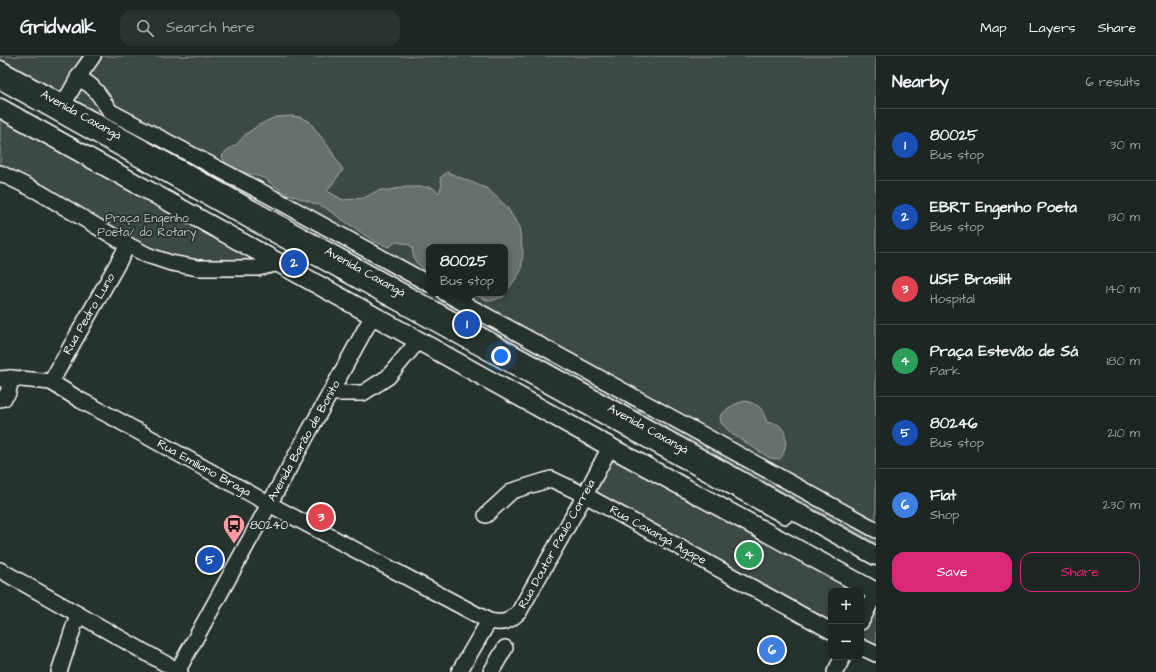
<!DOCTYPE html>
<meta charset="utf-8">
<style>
:root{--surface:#1c2622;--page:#29322f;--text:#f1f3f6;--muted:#a0a5a5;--line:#3a4340;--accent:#db2777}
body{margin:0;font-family:"Architects Daughter",sans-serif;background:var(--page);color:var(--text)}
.controls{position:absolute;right:12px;bottom:12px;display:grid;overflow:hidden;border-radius:8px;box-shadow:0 2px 6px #0003}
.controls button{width:36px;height:36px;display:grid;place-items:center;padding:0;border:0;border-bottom:1px solid var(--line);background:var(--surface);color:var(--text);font:20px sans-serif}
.you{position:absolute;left:501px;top:300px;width:14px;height:14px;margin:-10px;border:3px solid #fff;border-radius:50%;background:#1a73e8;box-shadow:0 0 0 6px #1a73e833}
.badge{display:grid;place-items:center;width:26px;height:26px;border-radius:50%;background:var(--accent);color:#fff;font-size:13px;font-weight:700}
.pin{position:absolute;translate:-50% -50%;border:2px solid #fff;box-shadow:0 1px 4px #0006}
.popup{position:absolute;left:426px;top:188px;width:82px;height:52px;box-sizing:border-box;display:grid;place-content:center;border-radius:8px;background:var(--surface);filter:drop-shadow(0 1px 3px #0005);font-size:13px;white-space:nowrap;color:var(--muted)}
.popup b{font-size:15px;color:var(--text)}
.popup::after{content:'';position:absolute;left:50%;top:100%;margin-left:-8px;border:8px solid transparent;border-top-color:var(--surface)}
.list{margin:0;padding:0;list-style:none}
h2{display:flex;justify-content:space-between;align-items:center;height:52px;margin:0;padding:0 16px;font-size:17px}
h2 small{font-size:13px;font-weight:400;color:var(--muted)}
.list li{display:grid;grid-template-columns:26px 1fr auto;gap:12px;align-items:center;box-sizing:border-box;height:72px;padding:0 16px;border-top:1px solid var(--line)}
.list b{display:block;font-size:15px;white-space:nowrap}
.list p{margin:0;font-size:13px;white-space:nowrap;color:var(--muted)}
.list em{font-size:13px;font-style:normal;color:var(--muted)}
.actions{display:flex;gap:8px;padding:12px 16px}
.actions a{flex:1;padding:9px 0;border:1px solid var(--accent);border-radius:12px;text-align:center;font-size:14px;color:var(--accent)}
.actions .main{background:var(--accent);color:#fff}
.icon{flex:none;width:22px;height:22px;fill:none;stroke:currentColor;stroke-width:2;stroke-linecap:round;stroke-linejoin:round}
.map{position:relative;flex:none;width:876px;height:616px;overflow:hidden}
header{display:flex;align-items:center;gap:24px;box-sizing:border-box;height:56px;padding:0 20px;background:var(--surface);border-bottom:1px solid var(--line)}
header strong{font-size:19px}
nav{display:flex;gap:22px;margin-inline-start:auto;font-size:14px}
.search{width:280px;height:36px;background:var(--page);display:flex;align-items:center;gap:10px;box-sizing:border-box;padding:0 14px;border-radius:12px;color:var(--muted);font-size:15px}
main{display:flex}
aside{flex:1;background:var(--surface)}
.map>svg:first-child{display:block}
.green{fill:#3e4944;stroke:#9ea4a2;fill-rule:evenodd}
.water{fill:#67706c;stroke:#a4a9a7}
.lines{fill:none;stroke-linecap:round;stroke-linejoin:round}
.minor-casing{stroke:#fff;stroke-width:18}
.major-casing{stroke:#fff;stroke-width:21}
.minor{stroke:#26332d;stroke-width:15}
.major{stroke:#26332d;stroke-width:18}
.labels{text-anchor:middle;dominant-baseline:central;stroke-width:3.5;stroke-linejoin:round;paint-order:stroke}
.street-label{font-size:12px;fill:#fff;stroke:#26332d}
.park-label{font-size:12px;fill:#bbbfbe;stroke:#26332d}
.poi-label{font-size:12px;fill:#fff;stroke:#26332d;text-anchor:start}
</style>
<header>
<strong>Gridwalk</strong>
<div class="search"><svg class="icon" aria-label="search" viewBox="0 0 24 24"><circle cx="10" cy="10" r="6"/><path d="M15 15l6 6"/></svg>Search here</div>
<nav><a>Map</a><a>Layers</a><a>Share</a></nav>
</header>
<main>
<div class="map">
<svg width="876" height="616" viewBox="0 0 876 616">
<rect width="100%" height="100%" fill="#26332d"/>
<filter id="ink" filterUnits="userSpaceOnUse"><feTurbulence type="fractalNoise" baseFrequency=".025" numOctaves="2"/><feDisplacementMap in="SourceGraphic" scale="8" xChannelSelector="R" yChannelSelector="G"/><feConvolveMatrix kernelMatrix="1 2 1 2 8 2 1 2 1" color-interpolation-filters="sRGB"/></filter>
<g filter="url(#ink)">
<g class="green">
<path d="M 0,0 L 876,0 L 876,487 L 524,293 L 43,31 L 0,6 ZM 429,191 L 505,191 L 505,237 L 429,237 Z"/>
<path d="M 0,63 L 225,188 L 255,205 L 202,205 L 179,202 L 148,192 L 0,109 Z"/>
<path d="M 610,406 L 614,406 L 621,407 L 853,535 L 831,535 L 831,565 L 593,434 Z"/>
<path d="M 876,551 L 876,590 L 862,583 C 858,571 869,561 876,551 Z"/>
</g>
<g class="water">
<path d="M 291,60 L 299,61 L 309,65 L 328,90 L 343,114 L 327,135 L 343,144 L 364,142 L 375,136 L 381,134 L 389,134 L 407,131 L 432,131 L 439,137 L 442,128 L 440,122 L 447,116 L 488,133 L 507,151 L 519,171 L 523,197 L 521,215 L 503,241 L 490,245 L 479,241 L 471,237 L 505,237 L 505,191 L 429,191 L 429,217 C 417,208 413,207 412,191 L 407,188 L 396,186 L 389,191 L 375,186 L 324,151 L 283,136 L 264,122 L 235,114 L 227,109 L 222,101 L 223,99 L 225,96 L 237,88 L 246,78 L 257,70 L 275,61 Z"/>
<path d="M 746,345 C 763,351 760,350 767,366 C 770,367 774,367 777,368 C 789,373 787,395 780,403 L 770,402 L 732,378 L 721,367 L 720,360 C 727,352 735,347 746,345 Z"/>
</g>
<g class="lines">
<g class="minor-casing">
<g id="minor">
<path d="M 78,21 C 83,25 90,28 94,33 C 101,40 105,49 111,56 L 277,144 L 429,228"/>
<path d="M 0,25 L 252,166 L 785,460"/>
<path d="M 63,49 L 81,17 L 93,0"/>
<path d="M 0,117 L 39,136 L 128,189 L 147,199 L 171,207 L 198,212 L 258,212 L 280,207"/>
<path d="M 445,237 L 876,474"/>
<path d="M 0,323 L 11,322 L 51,326 L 80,344 L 114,362 L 269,448 L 489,565 C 503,568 509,566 519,556 L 585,439 L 610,391"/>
<path d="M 51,326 L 128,189"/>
<path d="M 331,337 L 363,337 L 388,321 L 419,284"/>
<path d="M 0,343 L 4,342 L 8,337 L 11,322"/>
<path d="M 486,459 L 512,435 L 551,423 L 585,439 L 831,575"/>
<path d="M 0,514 L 180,616"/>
<path d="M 861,566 L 876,536"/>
<path d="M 861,591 L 876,598"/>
<path d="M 59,616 L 78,558"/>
<path d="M 177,616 L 373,259"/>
<path d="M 459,616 L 489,565"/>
<path d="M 491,616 L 505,592"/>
<path d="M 835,616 L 843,601"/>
</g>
</g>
<g class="major-casing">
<g id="major">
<path d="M 0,14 L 876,500"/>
<path d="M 0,52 L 610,391 L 876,536"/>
</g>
</g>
<use href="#minor" class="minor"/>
<use href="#major" class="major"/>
</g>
</g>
<defs>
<g id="bus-pin" transform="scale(1.15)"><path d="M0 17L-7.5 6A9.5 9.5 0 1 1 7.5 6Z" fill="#ff9aa2" stroke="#26332d"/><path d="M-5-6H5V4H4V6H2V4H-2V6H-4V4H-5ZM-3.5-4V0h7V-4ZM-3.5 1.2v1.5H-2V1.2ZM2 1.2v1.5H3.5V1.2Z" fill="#111"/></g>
</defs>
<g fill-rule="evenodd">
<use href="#bus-pin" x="234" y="469"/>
</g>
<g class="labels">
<g class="street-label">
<text transform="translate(81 59) rotate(29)">Avenida Caxangá</text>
<text transform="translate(365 216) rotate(29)">Avenida Caxangá</text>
<text transform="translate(89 258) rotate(-60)">Rua Pedro Luno</text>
<text transform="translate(648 373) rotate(29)">Avenida Caxangá</text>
<text transform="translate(304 385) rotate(-61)">Avenida Barão de Bonito</text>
<text transform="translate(204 412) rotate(29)">Rua Emiliano Braga</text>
<text transform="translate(658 479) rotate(29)">Rua Caxangá Ágape</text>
<text transform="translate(557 488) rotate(-61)">Rua Doutor Paulo Correia</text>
</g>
<g class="park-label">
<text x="147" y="162">Praça Engenho<tspan x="147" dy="14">Poeta/ do Rotary</tspan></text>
</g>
<g class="poi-label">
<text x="250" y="469">80240</text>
</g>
</g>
</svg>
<div class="controls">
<button>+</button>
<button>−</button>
</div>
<div class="you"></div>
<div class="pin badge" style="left:467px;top:268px;background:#1a4fb4">1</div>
<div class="popup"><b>80025</b>Bus stop</div>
<div class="pin badge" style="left:294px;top:207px;background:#1a4fb4">2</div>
<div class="pin badge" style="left:321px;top:461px;background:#e0444e">3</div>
<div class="pin badge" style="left:749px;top:499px;background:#2e9e5b">4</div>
<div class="pin badge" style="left:210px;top:504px;background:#1a4fb4">5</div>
<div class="pin badge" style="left:772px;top:594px;background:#3f7fe0">6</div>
</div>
<aside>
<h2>Nearby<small>6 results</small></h2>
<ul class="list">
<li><span class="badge" style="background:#1a4fb4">1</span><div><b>80025</b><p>Bus stop</p></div><em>30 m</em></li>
<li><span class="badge" style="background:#1a4fb4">2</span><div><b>EBRT Engenho Poeta</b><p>Bus stop</p></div><em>130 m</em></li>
<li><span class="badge" style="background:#e0444e">3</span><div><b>USF Brasilit</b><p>Hospital</p></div><em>140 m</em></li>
<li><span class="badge" style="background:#2e9e5b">4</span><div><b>Praça Estevão de Sá</b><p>Park</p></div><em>180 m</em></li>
<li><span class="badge" style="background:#1a4fb4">5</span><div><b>80246</b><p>Bus stop</p></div><em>210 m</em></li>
<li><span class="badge" style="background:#3f7fe0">6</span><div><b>Fiat</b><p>Shop</p></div><em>230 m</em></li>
</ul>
<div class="actions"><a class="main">Save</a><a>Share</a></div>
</aside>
</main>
